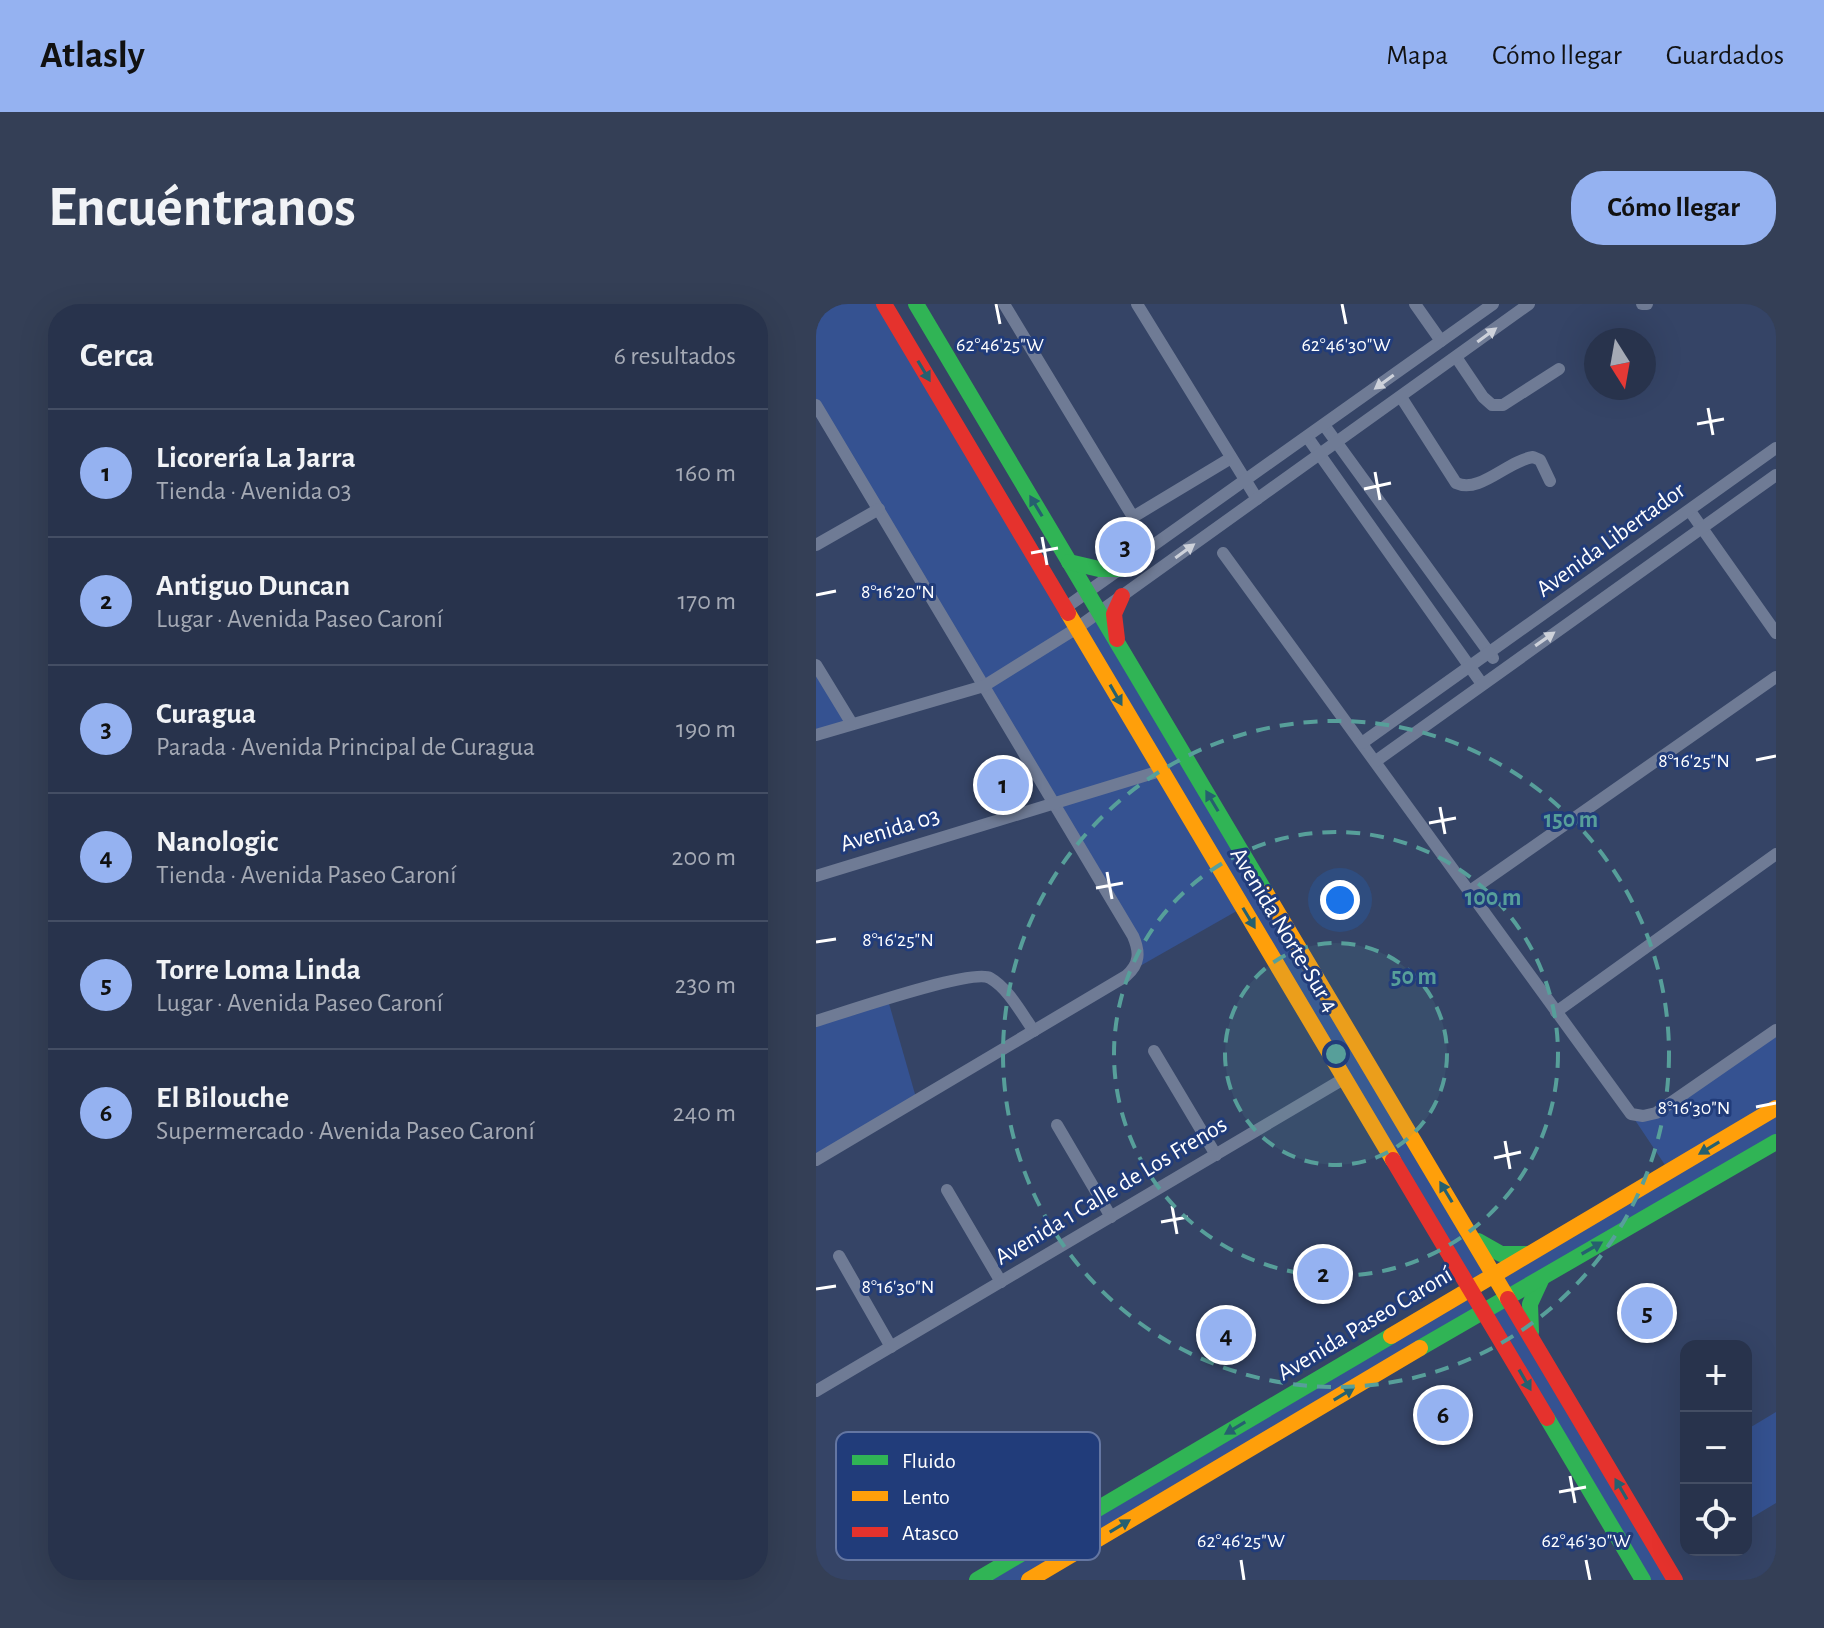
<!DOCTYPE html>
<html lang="es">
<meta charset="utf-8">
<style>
:root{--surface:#28334c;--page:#343f56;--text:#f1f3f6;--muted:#a5aab5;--line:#444e64;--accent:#95b2f1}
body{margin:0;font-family:"Alegreya Sans",sans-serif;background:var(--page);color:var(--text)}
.controls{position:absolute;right:24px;bottom:24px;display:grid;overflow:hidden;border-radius:16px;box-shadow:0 8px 32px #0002}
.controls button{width:72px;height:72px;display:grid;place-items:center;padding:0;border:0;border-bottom:2px solid var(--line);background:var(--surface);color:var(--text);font:40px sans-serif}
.compass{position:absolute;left:768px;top:24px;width:72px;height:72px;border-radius:50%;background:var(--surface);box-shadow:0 8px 32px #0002;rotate:169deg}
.you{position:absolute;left:524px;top:596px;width:28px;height:28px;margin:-20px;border:6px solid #fff;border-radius:50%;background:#1a73e8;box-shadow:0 0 0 12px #1a73e833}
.badge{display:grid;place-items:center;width:52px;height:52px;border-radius:50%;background:var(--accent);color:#111;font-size:26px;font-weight:700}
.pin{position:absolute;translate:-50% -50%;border:4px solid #fff;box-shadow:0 2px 8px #0006}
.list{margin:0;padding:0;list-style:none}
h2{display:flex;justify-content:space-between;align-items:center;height:104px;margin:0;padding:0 32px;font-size:34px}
h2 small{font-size:26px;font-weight:400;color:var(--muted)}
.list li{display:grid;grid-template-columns:52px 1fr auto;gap:24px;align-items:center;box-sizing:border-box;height:128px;padding:0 32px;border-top:2px solid var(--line)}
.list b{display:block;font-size:30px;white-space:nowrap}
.list p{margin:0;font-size:26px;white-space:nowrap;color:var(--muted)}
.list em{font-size:26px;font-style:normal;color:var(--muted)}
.icon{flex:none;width:44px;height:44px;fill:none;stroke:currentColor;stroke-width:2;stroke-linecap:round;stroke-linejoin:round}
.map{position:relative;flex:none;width:960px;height:1276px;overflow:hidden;border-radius:32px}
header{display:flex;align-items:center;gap:48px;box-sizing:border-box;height:112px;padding:0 40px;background:var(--accent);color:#111}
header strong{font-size:38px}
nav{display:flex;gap:44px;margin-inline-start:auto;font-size:28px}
.intro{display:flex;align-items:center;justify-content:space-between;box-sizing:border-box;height:192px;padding:0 48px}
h1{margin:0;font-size:56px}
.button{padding:20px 36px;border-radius:32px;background:var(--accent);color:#111;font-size:28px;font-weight:700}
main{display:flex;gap:48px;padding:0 48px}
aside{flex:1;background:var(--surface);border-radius:32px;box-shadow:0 8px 32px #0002}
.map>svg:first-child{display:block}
.green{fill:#355291;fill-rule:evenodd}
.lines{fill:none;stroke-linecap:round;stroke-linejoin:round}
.street{stroke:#6f7b95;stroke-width:12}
.fast{stroke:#30b455;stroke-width:16}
.slow{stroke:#ff9f0a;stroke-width:16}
.jam{stroke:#e5322d;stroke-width:16}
.oneway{fill:#cdd1da}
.oneway2{fill:#26606f}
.ticks{fill:none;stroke:#fff;stroke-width:3}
.ring{fill:none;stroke:#579f9a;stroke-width:4;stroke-dasharray:14 10}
.labels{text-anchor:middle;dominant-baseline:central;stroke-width:6;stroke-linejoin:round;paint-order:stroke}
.street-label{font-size:24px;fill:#fff;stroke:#213c7a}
.key{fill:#213c7a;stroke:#6476a2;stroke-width:2}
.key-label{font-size:22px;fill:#fff}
.ticks-label{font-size:20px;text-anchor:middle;fill:#fff;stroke:#213c7a;stroke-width:6;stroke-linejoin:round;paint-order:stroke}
.centre{fill:#579f9a;stroke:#213c7a;stroke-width:4}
.ring-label{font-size:24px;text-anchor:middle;font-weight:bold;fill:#579f9a;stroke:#213c7a;stroke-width:6;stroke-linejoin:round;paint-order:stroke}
</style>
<header>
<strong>Atlasly</strong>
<nav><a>Mapa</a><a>Cómo llegar</a><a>Guardados</a></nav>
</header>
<div class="intro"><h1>Encuéntranos</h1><a class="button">Cómo llegar</a></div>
<main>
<aside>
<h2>Cerca<small>6 resultados</small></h2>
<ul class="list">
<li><span class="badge">1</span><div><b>Licorería La Jarra</b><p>Tienda · Avenida 03</p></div><em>160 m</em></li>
<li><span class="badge">2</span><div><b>Antiguo Duncan</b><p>Lugar · Avenida Paseo Caroní</p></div><em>170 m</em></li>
<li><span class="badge">3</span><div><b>Curagua</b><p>Parada · Avenida Principal de Curagua</p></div><em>190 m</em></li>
<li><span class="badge">4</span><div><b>Nanologic</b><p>Tienda · Avenida Paseo Caroní</p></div><em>200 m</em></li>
<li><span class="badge">5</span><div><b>Torre Loma Linda</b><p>Lugar · Avenida Paseo Caroní</p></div><em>230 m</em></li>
<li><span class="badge">6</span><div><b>El Bilouche</b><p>Supermercado · Avenida Paseo Caroní</p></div><em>240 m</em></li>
</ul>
</aside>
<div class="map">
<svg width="960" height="1276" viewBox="0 0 960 1276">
<rect width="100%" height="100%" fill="#354466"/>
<g class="green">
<path d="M 0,0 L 68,0 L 260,323 L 282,309 L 679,971 L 853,867 L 815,810 L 827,812 L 960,726 L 960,838 L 692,993 L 859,1276 L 827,1276 L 668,1007 L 213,1276 L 161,1276 L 655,984 L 426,604 L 317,666 L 323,650 L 0,101 ZM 679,971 L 691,993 L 668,1007 L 655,985 Z"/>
<path d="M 0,361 L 36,420 L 0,431 Z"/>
<path d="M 72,696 L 101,797 L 0,856 L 0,717 Z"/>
<path d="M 960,1108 L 960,1199 L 930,1217 L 930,1126 Z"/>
</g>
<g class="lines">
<g class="street">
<path d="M 188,0 L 317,213 L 415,154"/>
<path d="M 321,0 L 441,195"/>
<path d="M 599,0 L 625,37"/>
<path d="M 826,0 L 831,0"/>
<path d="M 640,53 L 667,93 L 676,101 L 687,101 L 743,65"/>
<path d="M 585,93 L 640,179 C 664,190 691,157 717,153 L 724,156 L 734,177"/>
<path d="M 0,101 L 317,632 C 324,648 324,660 310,672 L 0,856"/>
<path d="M 508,121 L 677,354"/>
<path d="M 492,134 L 666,380"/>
<path d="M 874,207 L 960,329"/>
<path d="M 0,241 L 63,205"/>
<path d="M 407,249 L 815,810 L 827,812 L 840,809 L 960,726"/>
<path d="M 249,304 L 677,0"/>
<path d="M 0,361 L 36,420"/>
<path d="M 0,431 L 168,382 L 261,324 L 713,0"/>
<path d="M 546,439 L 960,144"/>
<path d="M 560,457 L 960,171"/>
<path d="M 0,572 L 344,467"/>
<path d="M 654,587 L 960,373"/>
<path d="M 740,708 L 960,550"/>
<path d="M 0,717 C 27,709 156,664 174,674 C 193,685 205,709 218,727"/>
<path d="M 338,747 L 400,851"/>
<path d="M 241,821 L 295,913"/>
<path d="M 131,886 L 185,978"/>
<path d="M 23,952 L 75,1043"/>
<path d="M 0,1087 L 529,774"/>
</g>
<g class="fast">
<path d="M 100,0 L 450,589"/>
<path d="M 253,258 L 283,265 L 306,265"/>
<path d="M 662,937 L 685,950 L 711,950"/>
<path d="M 715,1028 L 714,1000 L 726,974"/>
<path d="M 604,1044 L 960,838"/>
<path d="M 731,1114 L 827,1276"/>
<path d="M 161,1276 L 575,1032"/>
</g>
<g class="slow">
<path d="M 252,309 L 577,856"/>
<path d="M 450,589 L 692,995"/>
<path d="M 575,1032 L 960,804"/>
<path d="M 213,1276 L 604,1044"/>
</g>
<g class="jam">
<path d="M 68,0 L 252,309"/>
<path d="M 301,335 L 298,310 L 306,292"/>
<path d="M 577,856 L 731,1114"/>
<path d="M 692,995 L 859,1276"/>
</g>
</g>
<defs><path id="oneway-solid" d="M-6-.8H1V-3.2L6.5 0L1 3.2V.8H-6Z" transform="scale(2)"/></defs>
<g class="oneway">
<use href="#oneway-solid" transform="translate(671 31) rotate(-36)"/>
<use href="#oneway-solid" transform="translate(568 78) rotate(144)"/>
<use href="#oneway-solid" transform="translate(369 247) rotate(-36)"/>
<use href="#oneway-solid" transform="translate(729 335) rotate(-35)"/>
</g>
<g class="oneway2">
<use href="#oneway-solid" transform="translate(108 67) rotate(59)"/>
<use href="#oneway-solid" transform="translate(220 202) rotate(-121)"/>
<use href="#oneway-solid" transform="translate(300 391) rotate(60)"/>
<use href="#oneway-solid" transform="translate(396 497) rotate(-121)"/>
<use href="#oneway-solid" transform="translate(433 614) rotate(59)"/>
<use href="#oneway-solid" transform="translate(893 844) rotate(149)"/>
<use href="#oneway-solid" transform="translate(630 888) rotate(-121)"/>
<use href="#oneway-solid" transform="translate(776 944) rotate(-30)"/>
<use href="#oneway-solid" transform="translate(709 1076) rotate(60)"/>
<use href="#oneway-solid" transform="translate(528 1090) rotate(-31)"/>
<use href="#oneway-solid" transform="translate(419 1124) rotate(149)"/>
<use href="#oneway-solid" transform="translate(805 1185) rotate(-120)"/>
<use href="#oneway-solid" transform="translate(304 1222) rotate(-31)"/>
</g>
<path class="ticks" d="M 180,0 L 184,20M 526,0 L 530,20M 892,104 L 897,131M 881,120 L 908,115M 559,168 L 564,196M 548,185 L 575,179M 226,233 L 231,261M 215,249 L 242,244M 0,291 L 20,287M 940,456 L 960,452M 624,503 L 629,530M 613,519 L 640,514M 291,568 L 296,595M 280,584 L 307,579M 0,638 L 20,635M 940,803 L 960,799M 689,837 L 694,865M 678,854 L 705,848M 356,902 L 361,930M 345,918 L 372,913M 0,985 L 20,982M 754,1172 L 759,1199M 743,1188 L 770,1183M 425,1256 L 428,1276M 770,1256 L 774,1276"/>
<circle cx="520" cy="750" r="111" fill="#579f9a" fill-opacity=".12"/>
<g class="ring">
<circle cx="520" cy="750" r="111"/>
<circle cx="520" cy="750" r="222"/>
<circle cx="520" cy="750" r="333"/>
</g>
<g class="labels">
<g class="street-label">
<text transform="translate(795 236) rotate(-36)">Avenida Libertador</text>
<text transform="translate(74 526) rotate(-17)">Avenida 03</text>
<text transform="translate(468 626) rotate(59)">Avenida Norte-Sur 4</text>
<text transform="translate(295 887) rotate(-31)">Avenida 1 Calle de Los Frenos</text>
<text transform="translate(549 1020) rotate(-31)">Avenida Paseo Caroní</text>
</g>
</g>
<rect x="20" y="1128" width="264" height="128" rx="12" class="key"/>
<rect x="36" y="1151" width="36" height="10" fill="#30b455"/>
<rect x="36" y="1187" width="36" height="10" fill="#ff9f0a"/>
<rect x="36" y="1223" width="36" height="10" fill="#e5322d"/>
<g class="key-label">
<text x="86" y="1164">Fluido</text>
<text x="86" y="1200">Lento</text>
<text x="86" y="1236">Atasco</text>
</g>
<g class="ticks-label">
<text x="184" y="47">62°46'25"W</text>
<text x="530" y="47">62°46'30"W</text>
<text x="82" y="294">8°16'20"N</text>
<text x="878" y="463">8°16'25"N</text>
<text x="82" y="642">8°16'25"N</text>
<text x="878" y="810">8°16'30"N</text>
<text x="82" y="989">8°16'30"N</text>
<text x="425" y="1243">62°46'25"W</text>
<text x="770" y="1243">62°46'30"W</text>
</g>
<circle cx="520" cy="750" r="12" class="centre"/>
<g class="ring-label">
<text x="755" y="523">150 m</text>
<text x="677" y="601">100 m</text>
<text x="598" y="680">50 m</text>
</g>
</svg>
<div class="controls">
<button>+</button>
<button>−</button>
<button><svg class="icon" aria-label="locate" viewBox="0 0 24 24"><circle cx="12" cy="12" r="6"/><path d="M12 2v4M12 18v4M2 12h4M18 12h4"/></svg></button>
</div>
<svg class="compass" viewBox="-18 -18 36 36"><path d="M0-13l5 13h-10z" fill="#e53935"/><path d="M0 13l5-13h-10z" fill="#a5aab5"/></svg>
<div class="you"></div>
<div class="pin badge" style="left:187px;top:481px">1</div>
<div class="pin badge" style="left:507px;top:970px">2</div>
<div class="pin badge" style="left:309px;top:243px">3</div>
<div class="pin badge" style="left:410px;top:1031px">4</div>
<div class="pin badge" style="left:831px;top:1009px">5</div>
<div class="pin badge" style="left:627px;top:1111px">6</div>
</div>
</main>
